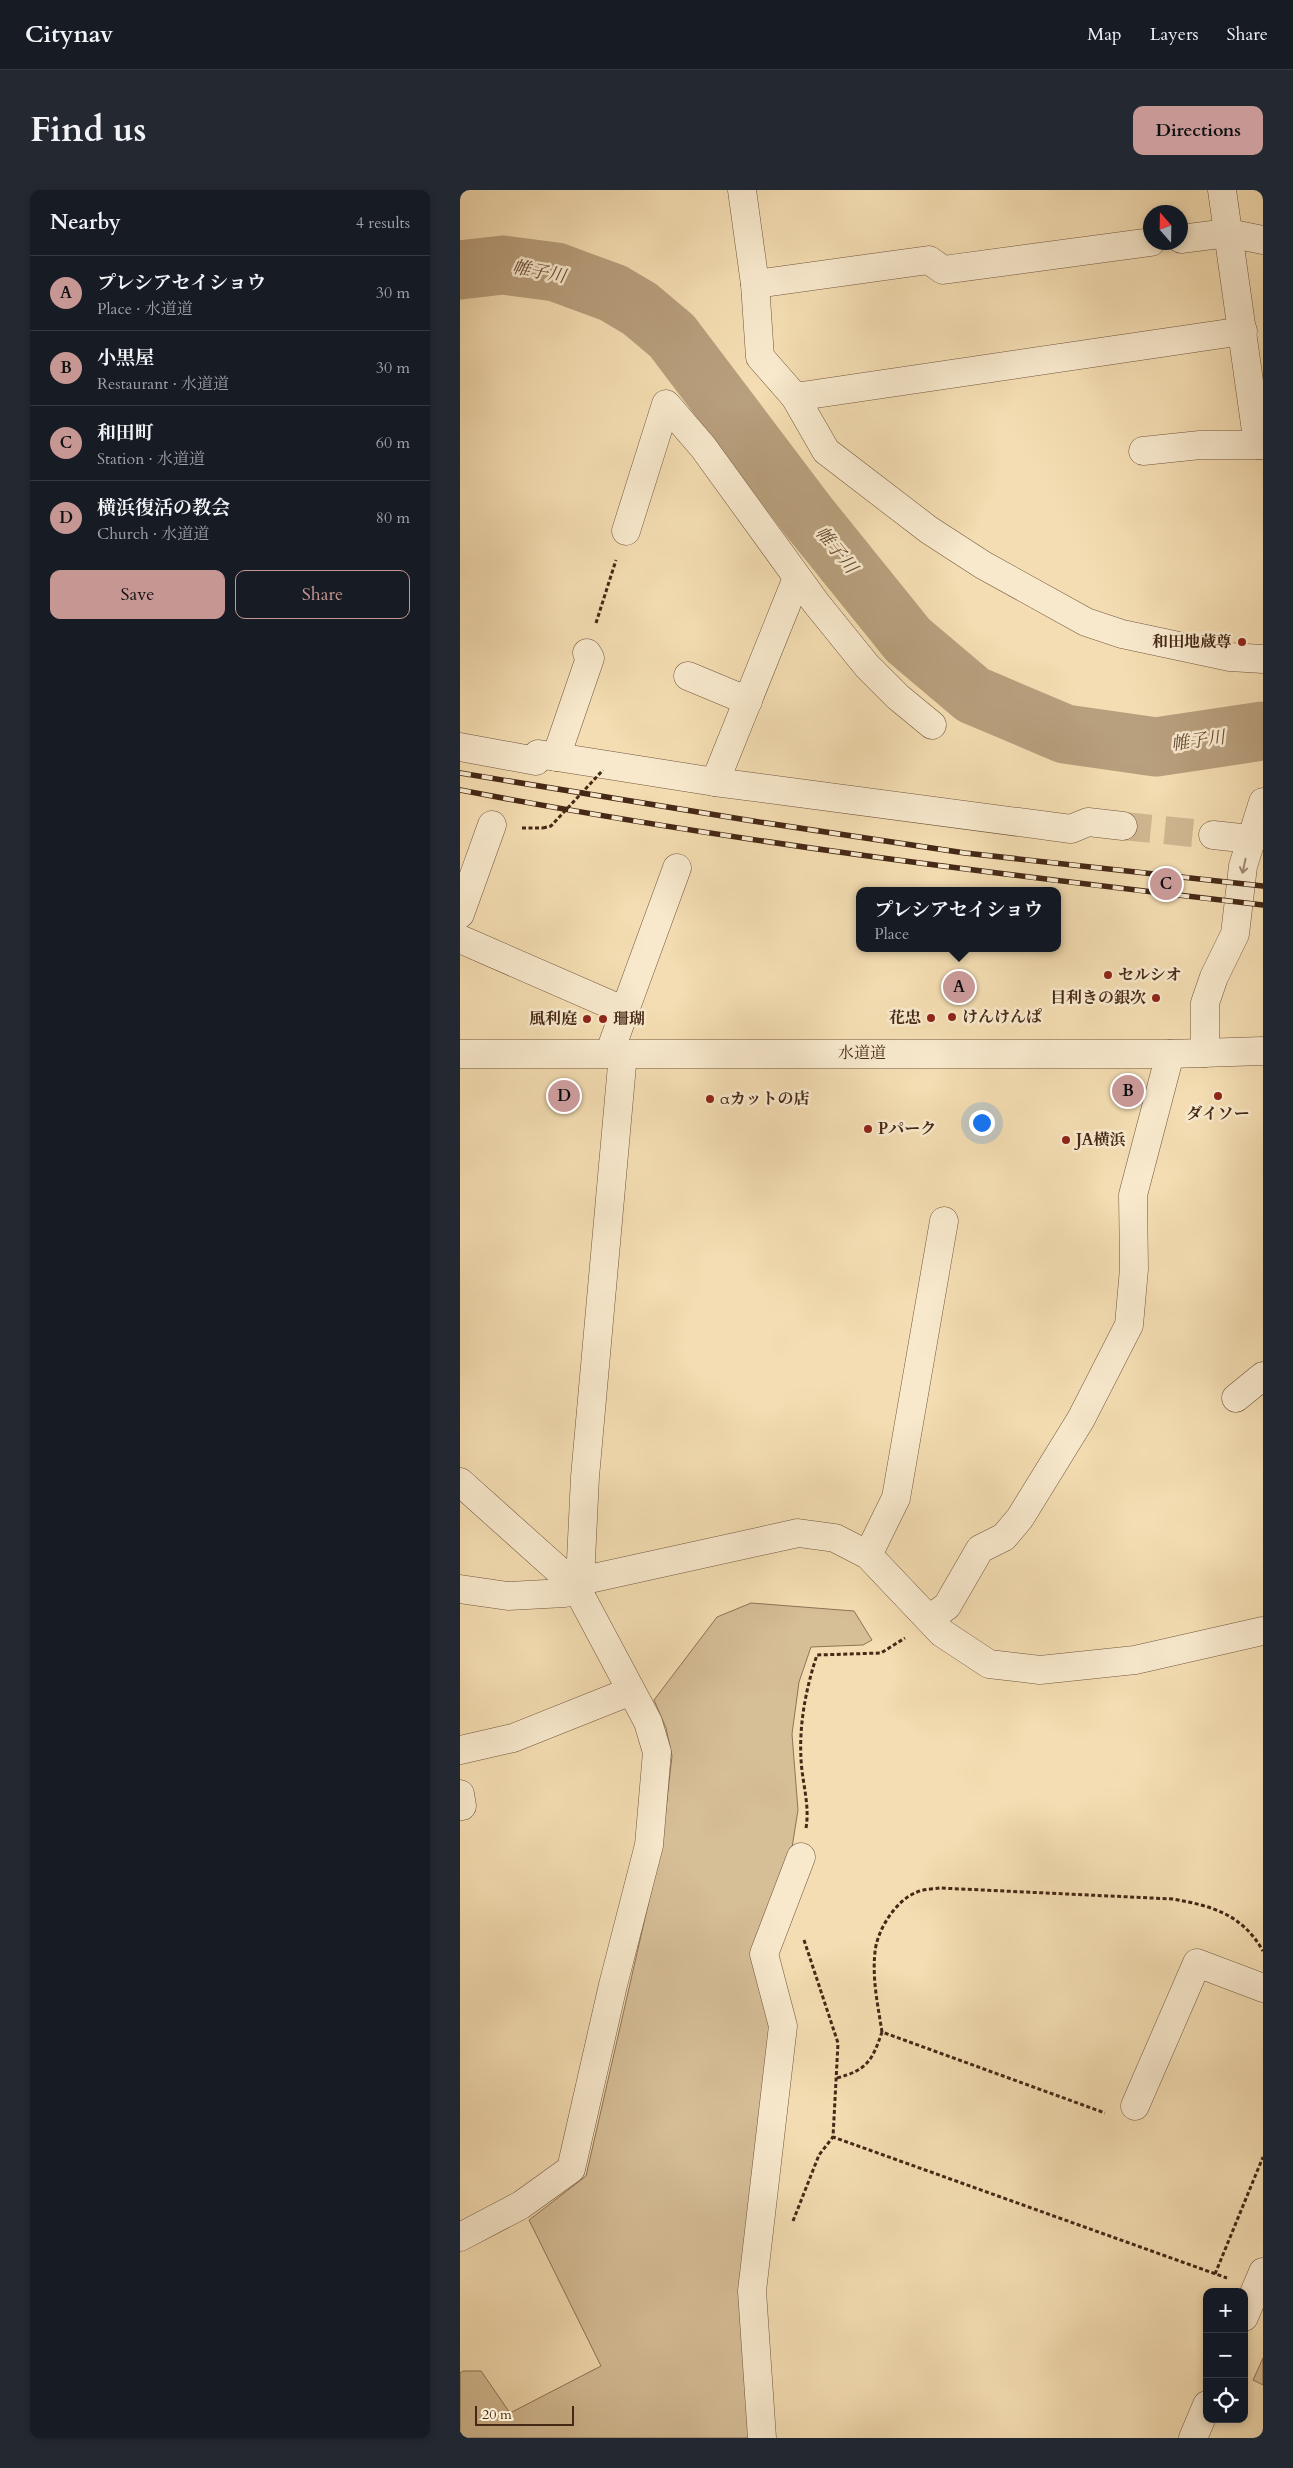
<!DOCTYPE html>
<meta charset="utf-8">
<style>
:root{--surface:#171b24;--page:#242831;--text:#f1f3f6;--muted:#9ea1a6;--line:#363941;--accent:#c59692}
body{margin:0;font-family:Cardo,"Noto Serif JP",serif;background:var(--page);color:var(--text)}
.controls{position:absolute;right:15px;bottom:15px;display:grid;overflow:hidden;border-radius:10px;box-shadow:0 2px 8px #0003}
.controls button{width:45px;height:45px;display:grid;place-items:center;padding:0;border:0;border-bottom:1px solid var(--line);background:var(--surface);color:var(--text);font:25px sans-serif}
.compass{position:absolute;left:683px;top:15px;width:45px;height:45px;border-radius:50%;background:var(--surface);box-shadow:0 2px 8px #0003;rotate:340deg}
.scale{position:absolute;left:15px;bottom:12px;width:99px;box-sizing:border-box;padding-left:5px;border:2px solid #452816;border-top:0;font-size:14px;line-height:18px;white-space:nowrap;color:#452816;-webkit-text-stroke:4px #f8e9cd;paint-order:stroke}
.you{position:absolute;left:521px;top:932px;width:18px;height:18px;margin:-12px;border:4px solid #fff;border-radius:50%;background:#1a73e8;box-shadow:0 0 0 8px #1a73e833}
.badge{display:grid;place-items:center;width:32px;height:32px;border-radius:50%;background:var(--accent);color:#111;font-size:16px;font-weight:700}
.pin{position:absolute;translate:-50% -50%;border:2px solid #fff;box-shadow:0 1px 5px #0006}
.popup{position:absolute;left:396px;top:697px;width:205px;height:65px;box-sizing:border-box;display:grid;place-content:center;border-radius:10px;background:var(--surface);filter:drop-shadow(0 1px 4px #0005);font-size:16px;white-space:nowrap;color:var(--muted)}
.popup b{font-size:19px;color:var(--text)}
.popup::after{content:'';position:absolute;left:50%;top:100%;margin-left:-10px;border:10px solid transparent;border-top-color:var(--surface)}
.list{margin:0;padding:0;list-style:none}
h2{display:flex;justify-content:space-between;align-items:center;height:65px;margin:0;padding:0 20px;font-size:21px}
h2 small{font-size:16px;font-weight:400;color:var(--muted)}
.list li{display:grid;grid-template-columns:32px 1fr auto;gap:15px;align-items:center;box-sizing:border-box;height:75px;padding:0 20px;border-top:1px solid var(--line)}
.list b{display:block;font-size:19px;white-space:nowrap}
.list p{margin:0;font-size:16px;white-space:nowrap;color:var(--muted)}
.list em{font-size:16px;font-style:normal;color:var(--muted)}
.actions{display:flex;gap:10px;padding:15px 20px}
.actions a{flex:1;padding:11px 0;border:1px solid var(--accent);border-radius:10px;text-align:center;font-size:18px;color:var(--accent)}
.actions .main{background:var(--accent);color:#111}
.icon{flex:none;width:28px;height:28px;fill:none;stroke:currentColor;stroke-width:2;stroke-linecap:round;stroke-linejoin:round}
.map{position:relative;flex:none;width:803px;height:2248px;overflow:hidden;border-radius:10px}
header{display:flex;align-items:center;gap:30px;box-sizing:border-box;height:70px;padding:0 25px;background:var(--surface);border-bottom:1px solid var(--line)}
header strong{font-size:24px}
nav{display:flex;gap:28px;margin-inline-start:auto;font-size:18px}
.intro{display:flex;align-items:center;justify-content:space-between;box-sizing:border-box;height:120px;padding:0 30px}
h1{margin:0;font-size:35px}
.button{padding:12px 22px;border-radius:10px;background:var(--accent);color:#111;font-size:18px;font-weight:700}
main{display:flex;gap:30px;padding:0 30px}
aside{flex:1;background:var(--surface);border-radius:10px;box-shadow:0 2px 8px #0003}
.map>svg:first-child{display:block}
.green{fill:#d6be97;stroke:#8e7356}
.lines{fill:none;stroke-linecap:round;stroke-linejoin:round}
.river{stroke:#b89f7d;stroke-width:59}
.minor-tunnel{stroke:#d1b993;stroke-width:28;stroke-dasharray:28 14;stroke-linecap:butt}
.minor-casing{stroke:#71553d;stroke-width:29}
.path{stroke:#452816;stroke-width:3;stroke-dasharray:4 2.5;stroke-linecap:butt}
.minor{stroke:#f8e9cd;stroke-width:28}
.rail-casing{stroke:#452816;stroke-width:5.5}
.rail{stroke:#f8e9cd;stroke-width:4;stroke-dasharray:11;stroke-linecap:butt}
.path-bridge{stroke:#452816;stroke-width:3;stroke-dasharray:4 2.5;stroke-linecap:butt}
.oneway{stroke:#9e8872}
.poi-dot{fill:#8f2418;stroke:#f8e9cd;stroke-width:2}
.labels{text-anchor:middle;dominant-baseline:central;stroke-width:5;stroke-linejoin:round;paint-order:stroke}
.poi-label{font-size:16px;font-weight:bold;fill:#452816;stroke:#f8e9cd;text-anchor:start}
.street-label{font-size:16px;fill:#452816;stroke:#f8e9cd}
.water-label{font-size:18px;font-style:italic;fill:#684c35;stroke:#f8e9cd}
</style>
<header>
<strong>Citynav</strong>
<nav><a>Map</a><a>Layers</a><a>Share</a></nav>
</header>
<div class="intro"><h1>Find us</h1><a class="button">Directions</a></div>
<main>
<aside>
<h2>Nearby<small>4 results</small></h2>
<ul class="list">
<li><span class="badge">A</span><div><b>プレシアセイショウ</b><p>Place · 水道道</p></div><em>30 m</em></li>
<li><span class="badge">B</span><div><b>小黒屋</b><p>Restaurant · 水道道</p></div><em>30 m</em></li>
<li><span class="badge">C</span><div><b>和田町</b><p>Station · 水道道</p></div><em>60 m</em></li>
<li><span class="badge">D</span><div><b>横浜復活の教会</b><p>Church · 水道道</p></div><em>80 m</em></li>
</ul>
<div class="actions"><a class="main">Save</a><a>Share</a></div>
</aside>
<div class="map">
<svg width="803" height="2248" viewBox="0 0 803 2248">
<rect width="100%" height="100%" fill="#f4ddb2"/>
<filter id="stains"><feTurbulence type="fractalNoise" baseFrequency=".004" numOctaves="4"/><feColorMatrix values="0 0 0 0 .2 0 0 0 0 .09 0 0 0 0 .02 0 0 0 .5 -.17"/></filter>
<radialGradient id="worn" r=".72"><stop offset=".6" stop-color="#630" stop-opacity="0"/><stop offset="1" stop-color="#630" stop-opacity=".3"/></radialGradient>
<g class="green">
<path d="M 291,1413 L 394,1421 L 412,1450 L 403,1455 L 351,1457 L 339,1492 L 332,1544 L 338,1620 L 331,1664 L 295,1764 L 314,1837 L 293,2248 L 0,2248 L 0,2183 L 3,2181 L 21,2181 L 50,2223 L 141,2176 L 69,2030 L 126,1986 L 202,1654 L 212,1566 L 206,1538 L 194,1510 L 257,1427 Z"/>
<path d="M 803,2168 L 803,2195 L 793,2190 Z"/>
</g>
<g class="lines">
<path class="river" d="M 0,80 L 43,75 L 96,82 L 153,103 L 180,119 L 212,146 L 348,326 L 448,450 L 513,505 L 605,544 L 696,557 L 803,541"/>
<path class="minor-tunnel" d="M 663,636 L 753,645"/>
<g class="minor-casing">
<g id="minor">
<path d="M 282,0 L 295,94 L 300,167 L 335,207 L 783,141"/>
<path d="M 762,0 L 798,255"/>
<path d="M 721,49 L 768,43 L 803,50"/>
<path d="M 295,94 L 469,70 L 483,80 L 691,52"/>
<path d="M 335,207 L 366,261 L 469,340 L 523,375 L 626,432 L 662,444 L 770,467 L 803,469"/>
<path d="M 683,261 L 740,255 L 803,255"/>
<path d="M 166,341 L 206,214 L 243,257 L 356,413 L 407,476 L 438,507 L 472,535"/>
<path d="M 228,486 L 288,511"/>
<path d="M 0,557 L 76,571 L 78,564 L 255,592 L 611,639 L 628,632 L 663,636"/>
<path d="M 96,567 L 130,468 L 127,463"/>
<path d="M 255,592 L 337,388"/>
<path d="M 753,645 L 790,649"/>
<path d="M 0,724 L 32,635"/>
<path d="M 0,749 L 165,821"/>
<path d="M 745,863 L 745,813 L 754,787 L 775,744 L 783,676 L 803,612"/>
<path d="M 0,864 L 710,864 L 803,861"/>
<path d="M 149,864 L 217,678"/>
<path d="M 776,1208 L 803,1186"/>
<path d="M 0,1292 L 115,1395 L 188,1532 L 197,1562 L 189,1655 L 153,1795 L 111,1979 L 61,2015 L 0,2047"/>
<path d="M 408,1365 L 436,1308 L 484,1031"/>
<path d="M 120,1391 L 125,1287 L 163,864"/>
<path d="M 0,1399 L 48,1406 L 105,1403 L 120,1391 L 338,1343 L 375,1348 L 408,1365 L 482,1443 L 529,1474 L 580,1480 L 675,1470 L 803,1441"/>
<path d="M 469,1429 L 487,1416 L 520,1359 L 544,1347 L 560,1328 L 621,1229 L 669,1135 L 674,1079 L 673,1005 L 710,864"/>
<path d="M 0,1560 L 53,1548 L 171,1501"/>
<path d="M 0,1604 L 2,1616 L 0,1616"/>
<path d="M 675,1916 L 737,1773 L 803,1798"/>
<path d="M 784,2127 L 803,2082"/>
<path d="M 302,2248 L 292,2101 L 323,1836 L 304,1764 L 341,1667"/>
<path d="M 733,2248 L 747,2215"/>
</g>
</g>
<g class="path">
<path d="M 136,433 L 156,370"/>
<path d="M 62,638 L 83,638"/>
<path d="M 346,1638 C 350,1615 342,1592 341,1569 C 339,1534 346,1498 357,1465 L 421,1463 L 445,1448"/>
<path d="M 344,1750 L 378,1853 L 373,1947 L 767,2088"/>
<path d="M 422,1842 C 418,1816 412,1789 415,1762 C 417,1740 436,1710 457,1702 C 464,1699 473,1699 480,1698 L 713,1709 C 752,1716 782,1724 803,1761"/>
<path d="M 377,1888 C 407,1880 412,1871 422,1842 L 645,1923"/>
<path d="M 333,2031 L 359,1965 L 373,1947"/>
<path d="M 755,2084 L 803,1967"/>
</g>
<use href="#minor" class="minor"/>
<g class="rail-casing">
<g id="rail">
<path d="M 0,583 L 293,631 L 505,663 L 803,696"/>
<path d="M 0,600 C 266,651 535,684 803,715"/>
</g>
</g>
<use href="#rail" class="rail"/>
<path class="path-bridge" d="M 83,638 L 91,636 L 143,580"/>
</g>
<defs><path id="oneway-shaft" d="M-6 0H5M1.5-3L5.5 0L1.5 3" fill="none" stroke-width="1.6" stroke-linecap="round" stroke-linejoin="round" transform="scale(1.25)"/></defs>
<use class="oneway" href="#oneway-shaft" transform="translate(784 676) rotate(102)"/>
<g class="poi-dot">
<circle cx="782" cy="452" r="5"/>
<circle cx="648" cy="785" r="5"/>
<circle cx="696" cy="808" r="5"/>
<circle cx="492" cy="827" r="5"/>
<circle cx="471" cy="828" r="5"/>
<circle cx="127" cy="829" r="5"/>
<circle cx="143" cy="829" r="5"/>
<circle cx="758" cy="906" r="5"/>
<circle cx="250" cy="909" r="5"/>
<circle cx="408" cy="939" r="5"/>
<circle cx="606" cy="950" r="5"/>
</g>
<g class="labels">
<g class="poi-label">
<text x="772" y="452" text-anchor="end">和田地蔵尊</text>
<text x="658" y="785">セルシオ</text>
<text x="686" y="808" text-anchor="end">目利きの銀次</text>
<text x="502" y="827">けんけんぱ</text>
<text x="461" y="828" text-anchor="end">花忠</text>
<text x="117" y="829" text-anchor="end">風利庭</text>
<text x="153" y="829">珊瑚</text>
<text x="260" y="909">αカットの店</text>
<text x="758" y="924" text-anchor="middle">ダイソー</text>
<text x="418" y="939">Pパーク</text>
<text x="616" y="950">JA横浜</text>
</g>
<g class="street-label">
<text x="402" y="863">水道道</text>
</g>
<g class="water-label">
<text transform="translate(79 82) rotate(11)">帷子川</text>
<text transform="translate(376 360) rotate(51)">帷子川</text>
<text transform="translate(738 551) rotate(-8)">帷子川</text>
</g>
</g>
<rect width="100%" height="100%" filter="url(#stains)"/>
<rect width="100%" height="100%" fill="url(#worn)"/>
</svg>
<div class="controls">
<button>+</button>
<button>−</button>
<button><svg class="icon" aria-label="locate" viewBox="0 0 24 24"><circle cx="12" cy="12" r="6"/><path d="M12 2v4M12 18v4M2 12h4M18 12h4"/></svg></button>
</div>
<svg class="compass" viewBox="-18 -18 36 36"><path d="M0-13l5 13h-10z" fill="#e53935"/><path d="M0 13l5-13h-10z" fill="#9ea1a6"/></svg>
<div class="scale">20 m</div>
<div class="you"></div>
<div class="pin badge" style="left:499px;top:797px">A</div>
<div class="popup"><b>プレシアセイショウ</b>Place</div>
<div class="pin badge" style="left:668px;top:901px">B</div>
<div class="pin badge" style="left:706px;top:694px">C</div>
<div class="pin badge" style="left:104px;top:906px">D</div>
</div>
</main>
